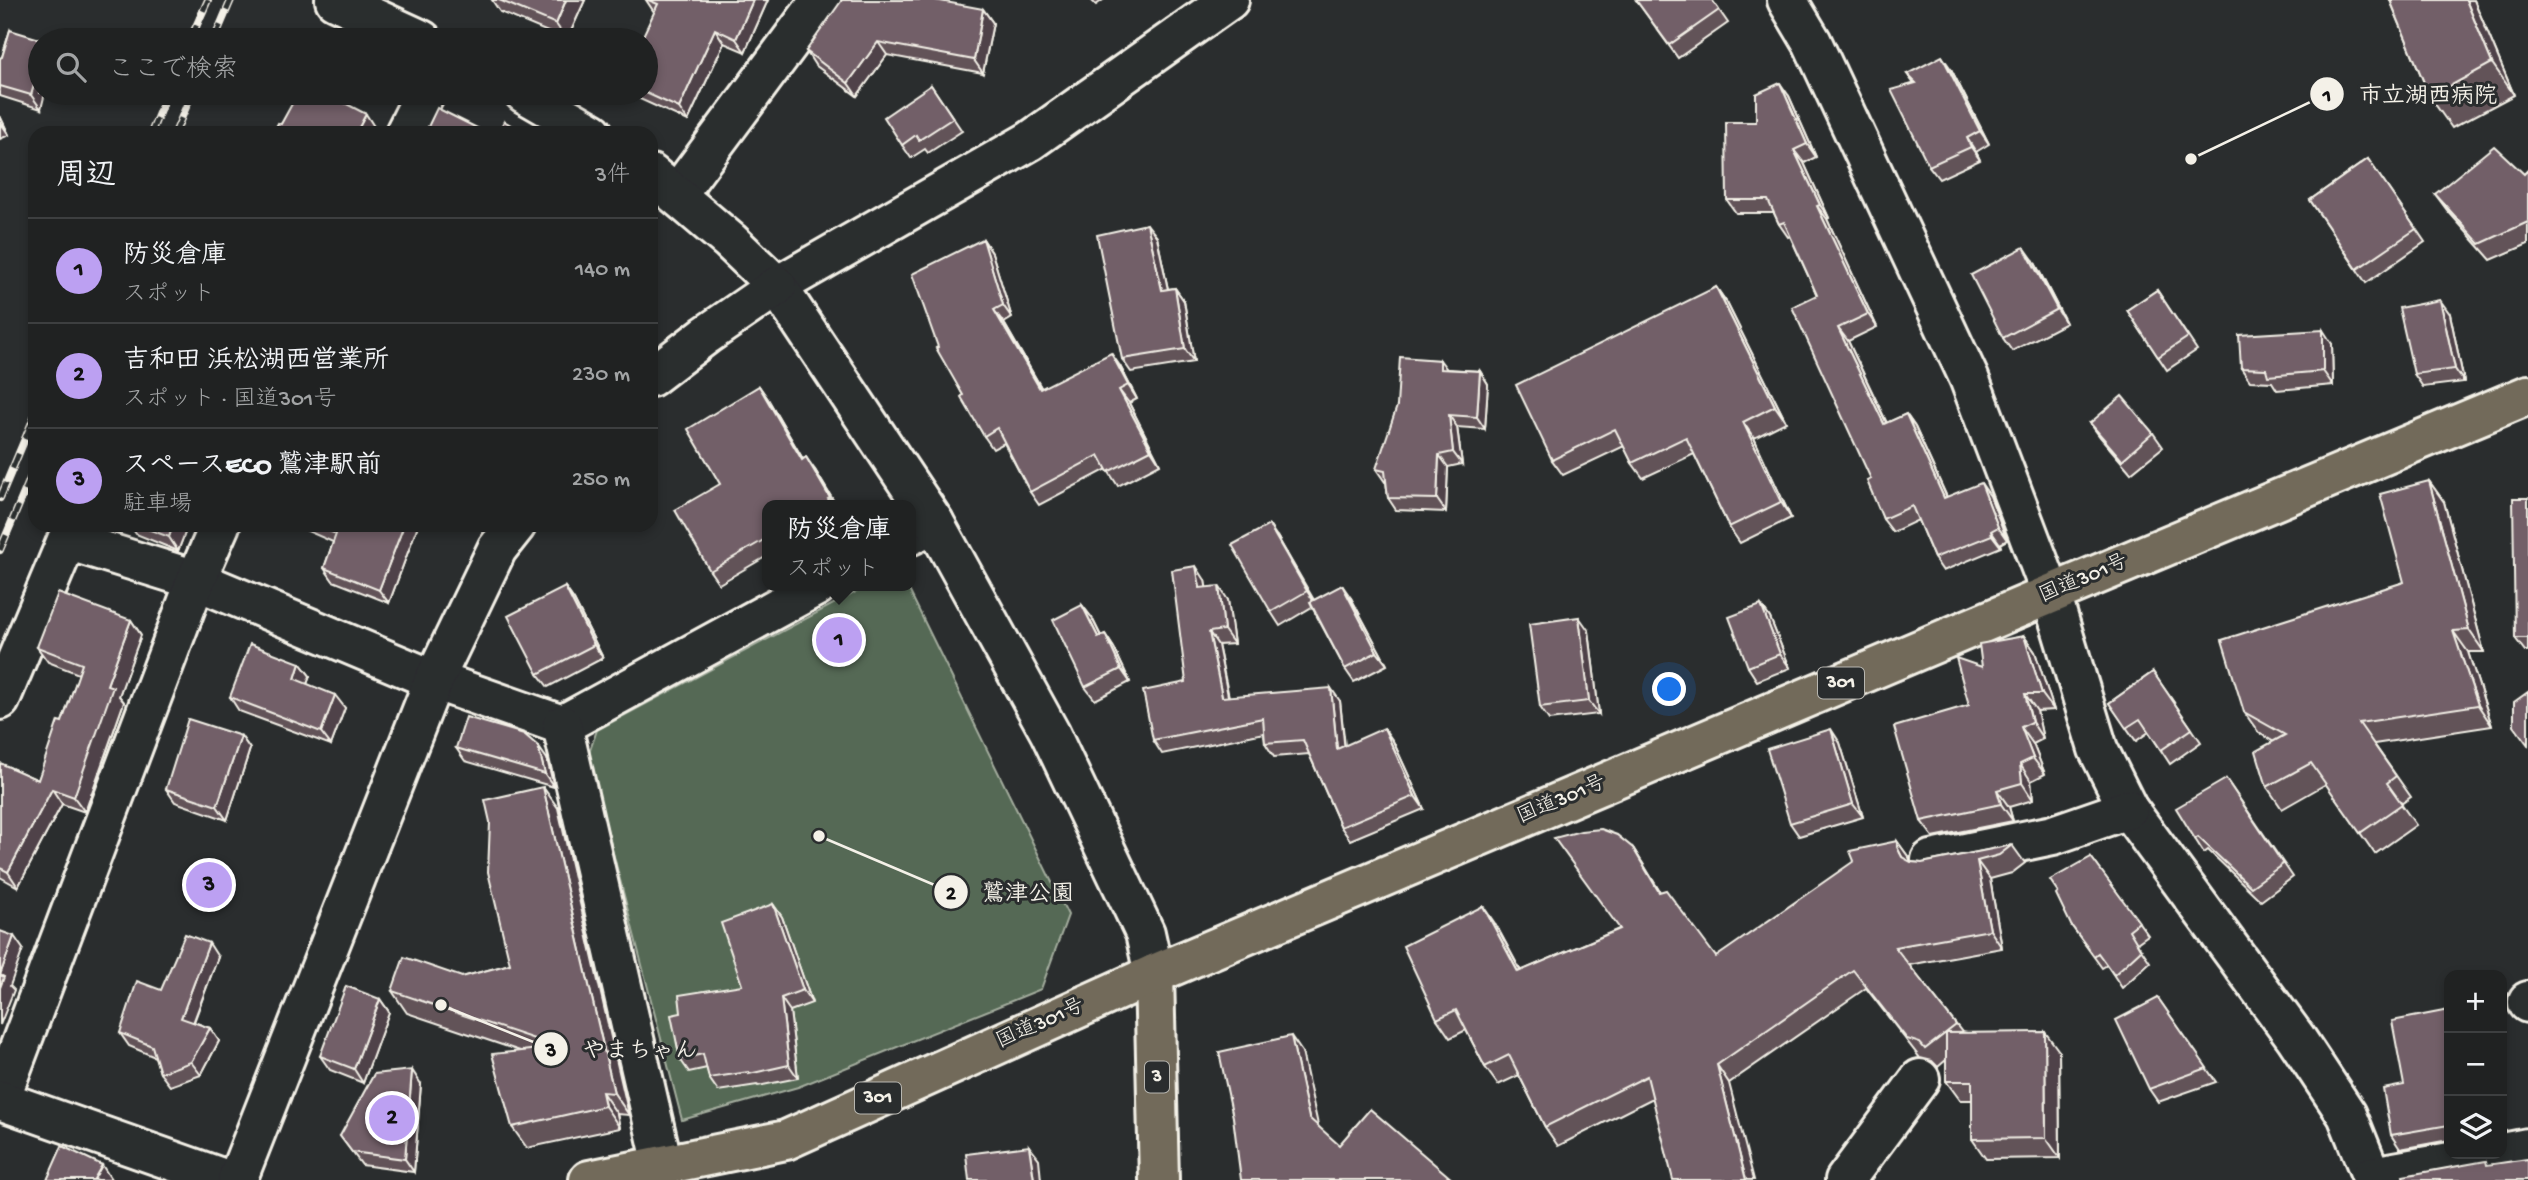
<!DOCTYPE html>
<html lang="ja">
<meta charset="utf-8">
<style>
:root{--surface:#202222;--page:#282a2a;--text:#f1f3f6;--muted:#a2a4a5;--line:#3d3f40;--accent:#bca0f2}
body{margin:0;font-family:"Gochi Hand","Klee One",sans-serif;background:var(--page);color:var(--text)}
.controls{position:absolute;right:21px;bottom:21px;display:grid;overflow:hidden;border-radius:14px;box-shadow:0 4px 10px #0003}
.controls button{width:63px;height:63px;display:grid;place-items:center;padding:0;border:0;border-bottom:2px solid var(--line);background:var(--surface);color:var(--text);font:35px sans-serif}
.you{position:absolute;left:1670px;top:690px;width:24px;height:24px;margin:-18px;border:5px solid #fff;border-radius:50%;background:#1a73e8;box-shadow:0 0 0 10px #1a73e833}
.badge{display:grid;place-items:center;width:46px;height:46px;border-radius:50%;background:var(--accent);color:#111;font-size:23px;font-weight:700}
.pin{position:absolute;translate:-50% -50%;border:4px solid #fff;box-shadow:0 2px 7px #0006}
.popup{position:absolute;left:762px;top:500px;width:154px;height:91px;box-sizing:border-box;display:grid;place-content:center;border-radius:14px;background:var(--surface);filter:drop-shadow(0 2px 5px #0005);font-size:23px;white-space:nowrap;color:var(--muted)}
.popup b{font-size:26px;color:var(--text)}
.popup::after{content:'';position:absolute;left:50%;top:100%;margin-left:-14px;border:14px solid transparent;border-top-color:var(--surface)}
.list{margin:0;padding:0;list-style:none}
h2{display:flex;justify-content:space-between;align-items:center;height:91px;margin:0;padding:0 28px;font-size:30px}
h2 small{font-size:23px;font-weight:400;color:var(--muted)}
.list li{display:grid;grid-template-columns:46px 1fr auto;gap:21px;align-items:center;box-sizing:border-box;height:105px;padding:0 28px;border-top:2px solid var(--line)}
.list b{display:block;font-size:26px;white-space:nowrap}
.list p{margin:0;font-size:23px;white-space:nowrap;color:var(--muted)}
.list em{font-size:23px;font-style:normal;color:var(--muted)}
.icon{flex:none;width:38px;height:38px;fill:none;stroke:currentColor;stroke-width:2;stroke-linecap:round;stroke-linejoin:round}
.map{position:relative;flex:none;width:2528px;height:1180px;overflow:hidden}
.search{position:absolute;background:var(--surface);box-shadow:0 4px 10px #0003;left:28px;top:28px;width:630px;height:77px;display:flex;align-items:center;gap:18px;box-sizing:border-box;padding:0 24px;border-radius:38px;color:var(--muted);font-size:26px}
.panel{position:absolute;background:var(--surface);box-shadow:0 4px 10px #0003;left:28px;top:126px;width:630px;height:406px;border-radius:21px}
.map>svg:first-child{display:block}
.green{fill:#546955;stroke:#a4ad9e;stroke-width:2}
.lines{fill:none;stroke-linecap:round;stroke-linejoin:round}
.minor-casing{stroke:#f4f1e8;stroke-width:44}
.tertiary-casing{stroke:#f4f1e8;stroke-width:44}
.primary-casing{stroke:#f4f1e8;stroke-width:44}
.trunk-casing{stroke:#f4f1e8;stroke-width:44}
.minor{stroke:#2a2d2e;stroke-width:38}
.tertiary{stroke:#2a2d2e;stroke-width:38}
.primary{stroke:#726b5a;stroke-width:38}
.trunk{stroke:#726b5a;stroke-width:38}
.rail-casing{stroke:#f4f1e8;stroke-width:8}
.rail{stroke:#2a2d2e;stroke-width:5;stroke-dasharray:16;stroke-linecap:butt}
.wall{fill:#625259;stroke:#f4f1e8;stroke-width:2}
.shaded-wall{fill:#504248;stroke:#f4f1e8;stroke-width:2}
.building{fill:#725f67;stroke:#f4f1e8;stroke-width:2}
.labels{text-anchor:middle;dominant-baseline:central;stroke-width:6;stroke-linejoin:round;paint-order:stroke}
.shield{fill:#2a2d2e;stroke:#b7b6b0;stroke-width:2}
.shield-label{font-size:19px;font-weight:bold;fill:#f4f1e8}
.street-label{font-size:21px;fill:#f4f1e8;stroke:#2a2d2e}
.leader{fill:none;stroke:#f4f1e8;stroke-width:2.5}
.callout-dot{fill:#f4f1e8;stroke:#2a2d2e;stroke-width:2.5}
.mark-label{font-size:21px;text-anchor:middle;font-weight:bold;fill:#111}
.callout-label{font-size:23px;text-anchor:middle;font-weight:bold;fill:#f4f1e8;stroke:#2a2d2e;stroke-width:6;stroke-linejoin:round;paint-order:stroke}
</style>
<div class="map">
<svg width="2528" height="1180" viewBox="0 0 2528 1180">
<rect width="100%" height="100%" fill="#2a2d2e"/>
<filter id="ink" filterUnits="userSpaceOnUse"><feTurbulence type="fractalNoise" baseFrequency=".0143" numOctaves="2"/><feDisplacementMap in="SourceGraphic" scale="14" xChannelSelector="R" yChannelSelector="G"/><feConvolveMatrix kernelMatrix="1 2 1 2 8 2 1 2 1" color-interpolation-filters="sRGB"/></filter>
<g filter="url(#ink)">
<path class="green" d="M 867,586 L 907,586 L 1068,915 L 1041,989 L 798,1087 L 682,1120 L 588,756 L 597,730 Z"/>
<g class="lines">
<g class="minor-casing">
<g id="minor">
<path d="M 1787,0 L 1812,42 L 1969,378 L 2051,594 L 2098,749 L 2128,809 L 2296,1038 L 2347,1115 L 2373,1180"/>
<path d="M 405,133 L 425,93"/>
<path d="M 677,194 L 821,0"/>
<path d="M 777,286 L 1030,141 L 1229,0"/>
<path d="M 911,535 L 934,522"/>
<path d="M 0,700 L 67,540 L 196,580 L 434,680 L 562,725 L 817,586"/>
<path d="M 562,725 L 663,1165"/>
<path d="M 1931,860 L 2053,835 L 2128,809"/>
<path d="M 2528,1001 L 2528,1003"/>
<path d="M 0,1099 L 196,580 L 220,525"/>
<path d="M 2502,1153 L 2528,1148"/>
<path d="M 2372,1176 L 2495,1154"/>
<path d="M 1845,1180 L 1920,1079"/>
</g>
</g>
<g class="tertiary-casing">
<g id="tertiary">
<path d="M 335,0 L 422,40"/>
<path d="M 524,93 L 593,133"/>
<path d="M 651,174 L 730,241 L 777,286 L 934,522 L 1050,733 L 1145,933 L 1154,974"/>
<path d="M 651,377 L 706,335 L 777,286"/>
<path d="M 0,1100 L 227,1180"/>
<path d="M 237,1180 L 434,680 L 497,549 L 516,525"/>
</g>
</g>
<g class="primary-casing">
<path id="primary" d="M 1154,974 L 1159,1180"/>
</g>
<g class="trunk-casing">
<path id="trunk" d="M 589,1180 L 786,1140 L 1154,974 L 2051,594 L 2528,395"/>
</g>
<use href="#minor" class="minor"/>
<use href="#tertiary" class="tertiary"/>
<use href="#primary" class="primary"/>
<use href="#trunk" class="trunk"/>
<g class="rail-casing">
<g id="rail">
<path d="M 190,40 L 208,0"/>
<path d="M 214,40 L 231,0"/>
<path d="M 151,133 L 167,93"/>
<path d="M 175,133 L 192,93"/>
<path d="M 0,498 L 35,415"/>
<path d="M 0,550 L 35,467"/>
</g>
</g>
<use href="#rail" class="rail"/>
</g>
<g class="wall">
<path d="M 492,0 L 585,0 L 567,40 L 500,12 Z"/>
<path d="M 646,0 L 768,0 L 745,52 L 724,43 L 688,121 L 631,95 L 630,93 L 646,93 L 654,12 Z"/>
<path d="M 1091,0 L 1103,0 L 1096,5 Z"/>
<path d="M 1636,0 L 1712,0 L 1728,23 L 1678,58 Z"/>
<path d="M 2390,0 L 2474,0 L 2514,95 L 2452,128 L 2430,97 Z"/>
<path d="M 983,9 L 993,23 L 983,73 L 887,55 L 857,96 L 815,65 L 806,51 Z"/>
<path d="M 10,30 L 41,109 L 0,96 L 0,58 L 2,57 Z"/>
<path d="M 1951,69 L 1989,144 L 1976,152 L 1980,160 L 1939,179 L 1929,166 L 1914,84 L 1907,74 Z"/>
<path d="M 931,85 L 962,131 L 928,153 L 925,149 L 911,158 L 902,145 Z"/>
<path d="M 1789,96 L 1816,157 L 1804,163 L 1829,218 L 1827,219 L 1877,327 L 1848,341 L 1887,423 L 1906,414 L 1915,427 L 1947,497 L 1990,496 L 2007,540 L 2000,544 L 2001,547 L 1943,571 L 1934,558 L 1918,520 L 1893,532 L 1883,519 L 1817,295 L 1790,236 L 1788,237 L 1779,224 L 1774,213 L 1736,213 L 1727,200 L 1756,122 Z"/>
<path d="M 0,116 L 9,135 L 0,139 Z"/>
<path d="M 2368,159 L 2425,242 L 2366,283 L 2310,200 Z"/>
<path d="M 2528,170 L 2528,244 L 2491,260 L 2447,210 L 2435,194 L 2524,174 Z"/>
<path d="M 1157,237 L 1168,289 L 1175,288 L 1184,301 L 1194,362 L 1131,372 L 1122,359 Z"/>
<path d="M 983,239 L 992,253 L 1012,318 L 1004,323 L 1042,389 L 1120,366 L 1137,399 L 1129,403 L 1160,464 L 1118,486 L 1107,469 L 1039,505 L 1030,492 L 1004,443 L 993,449 L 984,436 L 938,347 Z"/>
<path d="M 2034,261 L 2066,323 L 2012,351 L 2003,338 Z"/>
<path d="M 1716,287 L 1727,303 L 1786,422 L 1754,438 L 1791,518 L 1740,543 L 1729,527 L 1694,454 L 1643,478 L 1632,463 L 1624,446 L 1563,475 L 1552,460 Z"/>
<path d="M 2157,290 L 2197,350 L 2167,370 L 2127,310 Z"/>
<path d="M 2450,314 L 2464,382 L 2423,387 L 2414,374 Z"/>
<path d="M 2332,344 L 2333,385 L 2277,390 L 2272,382 L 2250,381 L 2241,368 Z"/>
<path d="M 1447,369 L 1480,371 L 1488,384 L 1485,429 L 1457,427 L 1462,464 L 1448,467 L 1446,512 L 1396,510 L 1388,498 L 1386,482 L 1385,482 L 1376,469 Z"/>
<path d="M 759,386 L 768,399 L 803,459 L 815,470 L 836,505 L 767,505 L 767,556 L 719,584 L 710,571 Z"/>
<path d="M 2090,423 L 2153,433 L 2163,447 L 2131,473 L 2100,437 Z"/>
<path d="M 2429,481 L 2444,502 L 2484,652 L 2468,652 L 2492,726 L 2374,744 L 2411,797 L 2401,804 L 2416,825 L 2375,854 L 2326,784 L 2282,809 L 2267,787 L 2274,742 L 2259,733 L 2244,712 L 2404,582 Z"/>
<path d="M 2528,498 L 2528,651 L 2525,651 L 2515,638 Z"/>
<path d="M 130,525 L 188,525 L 178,551 L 136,534 Z"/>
<path d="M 294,525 L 418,525 L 389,603 L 333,581 L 324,568 L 333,542 Z"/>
<path d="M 1278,538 L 1314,600 L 1351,598 L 1387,665 L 1354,682 L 1345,669 L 1312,607 L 1280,626 L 1271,612 Z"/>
<path d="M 1205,580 L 1206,588 L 1228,600 L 1234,644 L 1218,645 L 1229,697 L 1340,701 L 1345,746 L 1393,741 L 1424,809 L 1350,840 L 1341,827 L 1309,754 L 1274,757 L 1265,743 L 1264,733 L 1162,754 L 1153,740 L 1186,682 Z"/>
<path d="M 565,587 L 574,600 L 603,658 L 548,687 L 538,674 Z"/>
<path d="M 1082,605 L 1092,618 L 1101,636 L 1105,634 L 1114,648 L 1130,682 L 1095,700 L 1085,687 Z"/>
<path d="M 1761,605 L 1770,618 L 1790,668 L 1757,681 L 1748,667 Z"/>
<path d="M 131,620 L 141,635 L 119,696 L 124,702 L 85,812 L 62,804 L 18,887 L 0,877 L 0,763 L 38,780 L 62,722 L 79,674 L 48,662 L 37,647 Z"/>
<path d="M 1589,631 L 1599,714 L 1549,720 L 1540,707 Z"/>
<path d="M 2024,636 L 2035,652 L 2054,710 L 2037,711 L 2043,739 L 2033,744 L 2045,774 L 2031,781 L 2033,800 L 2009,807 L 2013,821 L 1933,837 L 1921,821 L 1969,705 L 1982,667 Z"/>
<path d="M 300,663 L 310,676 L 307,684 L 345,708 L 331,745 L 239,711 L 230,697 Z"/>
<path d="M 2153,672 L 2201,742 L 2170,764 L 2149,732 L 2136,741 L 2109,703 Z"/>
<path d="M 241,736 L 250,749 L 227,820 L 175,802 L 166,789 Z"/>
<path d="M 1840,743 L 1863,817 L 1799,836 L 1790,823 Z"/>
<path d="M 456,748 L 547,759 L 554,787 L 465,761 Z"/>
<path d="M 2226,779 L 2293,877 L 2261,901 L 2208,850 L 2204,853 L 2195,839 Z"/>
<path d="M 558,808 L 629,1115 L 617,1114 L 620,1128 L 527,1148 L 512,1127 L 520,1051 L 407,1013 L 392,991 L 462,977 L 510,964 Z"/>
<path d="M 1897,841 L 1910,859 L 1910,862 L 1922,863 L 2012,845 L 2025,863 L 2012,873 L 1990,879 L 2002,948 L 1909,965 L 1962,1032 L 2059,1051 L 2060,1158 L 1986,1159 L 1972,1139 L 1972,1100 L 1960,1100 L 1946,1081 L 1946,1060 L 1938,1067 L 1932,1061 L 1920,1058 L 1866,988 L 1729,1083 L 1653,1098 L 1558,1146 L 1545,1127 L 1519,1075 L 1498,1085 L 1485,1067 L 1466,1030 L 1450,1038 L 1437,1019 L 1496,925 L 1521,971 L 1619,929 L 1633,848 L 1645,867 L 1660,892 L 1716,957 Z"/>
<path d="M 2091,857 L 2148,935 L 2137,943 L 2150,962 L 2122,988 L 2107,965 L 2102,968 L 2071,925 Z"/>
<path d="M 773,904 L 782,917 L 812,1003 L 790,1011 L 798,1078 L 758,1086 L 757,1085 L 718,1091 L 709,1078 L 707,1068 L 689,1072 L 680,1059 L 681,1013 L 742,985 Z"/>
<path d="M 218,957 L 194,1022 L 210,1028 L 219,1041 L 201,1075 L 170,1086 L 160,1073 L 155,1057 L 129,1046 L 120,1033 L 161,990 Z"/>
<path d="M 2158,998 L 2216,1082 L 2158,1102 L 2149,1089 Z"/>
<path d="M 380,999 L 389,1012 L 363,1083 L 330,1070 L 320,1056 Z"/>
<path d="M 2449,1010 L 2449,1140 L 2400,1149 L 2391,1135 L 2404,1085 Z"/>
<path d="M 421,1084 L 414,1172 L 362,1165 L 340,1136 Z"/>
</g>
<g class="shaded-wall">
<path d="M 566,0 L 585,0 L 567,40 L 556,24 Z"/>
<path d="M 753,0 L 768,0 L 745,52 L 736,39 Z"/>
<path d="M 2466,0 L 2474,0 L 2514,95 L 2492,63 Z"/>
<path d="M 983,9 L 993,23 L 983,73 L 974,60 Z"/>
<path d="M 715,29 L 724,43 L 688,121 L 679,108 Z"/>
<path d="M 878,42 L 887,55 L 857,96 L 848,83 Z"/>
<path d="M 1942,56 L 1951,69 L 1989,144 L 1980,131 Z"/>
<path d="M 40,65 L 40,93 L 45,93 L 41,109 L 31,95 Z"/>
<path d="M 1780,83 L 1789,96 L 1816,157 L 1807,144 Z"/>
<path d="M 335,93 L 340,93 L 346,102 L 342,110 L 333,97 Z"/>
<path d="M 366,114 L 375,128 L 372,133 L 356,133 Z"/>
<path d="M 0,116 L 9,135 L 0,122 Z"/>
<path d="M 1967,138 L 1976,152 L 1980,160 L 1971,147 Z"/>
<path d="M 1794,150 L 1804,163 L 1829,218 L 1820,205 Z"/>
<path d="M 1817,206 L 1827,219 L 1877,327 L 1868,314 Z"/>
<path d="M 1147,224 L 1157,237 L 1171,304 L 1162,290 Z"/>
<path d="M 983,239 L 992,253 L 1012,318 L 1003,305 Z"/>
<path d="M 2024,247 L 2034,261 L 2066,323 L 2057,309 Z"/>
<path d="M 1716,287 L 1727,303 L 1786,422 L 1775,406 Z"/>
<path d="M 1175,288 L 1184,301 L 1194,362 L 1185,349 Z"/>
<path d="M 2440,300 L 2450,314 L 2464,382 L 2455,369 Z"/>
<path d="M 994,310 L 1004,323 L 1050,403 L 1040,389 Z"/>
<path d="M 1838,328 L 1848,341 L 1893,437 L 1884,424 Z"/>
<path d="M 2323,330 L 2332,344 L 2333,385 L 2323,371 Z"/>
<path d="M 1111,353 L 1120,366 L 1137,399 L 1128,385 Z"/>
<path d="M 1440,360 L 1449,372 L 1440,369 Z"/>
<path d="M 1480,371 L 1488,384 L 1485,429 L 1477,417 Z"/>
<path d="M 759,386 L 768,399 L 811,473 L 802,460 Z"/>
<path d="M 1119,390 L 1129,403 L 1160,464 L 1151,450 Z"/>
<path d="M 1906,414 L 1915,427 L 1953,511 L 1944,498 Z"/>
<path d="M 1449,415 L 1457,427 L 1462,464 L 1453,452 Z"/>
<path d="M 1743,422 L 1754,438 L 1791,518 L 1781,502 Z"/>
<path d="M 1439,455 L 1448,467 L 1446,512 L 1437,499 Z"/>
<path d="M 806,457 L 815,470 L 836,505 L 830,498 Z"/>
<path d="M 2429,481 L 2444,502 L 2484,652 L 2469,630 Z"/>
<path d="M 1981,483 L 1990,496 L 2007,540 L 1998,527 Z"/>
<path d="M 173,525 L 188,525 L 178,551 L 169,537 Z"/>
<path d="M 404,525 L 418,525 L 389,603 L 379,590 Z"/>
<path d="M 1269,525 L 1278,538 L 1316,605 L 1307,591 Z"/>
<path d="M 1991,531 L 2000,544 L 2001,547 L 1992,535 Z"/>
<path d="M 1196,566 L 1205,580 L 1209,602 L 1200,588 Z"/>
<path d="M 1342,585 L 1351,598 L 1387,665 L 1377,652 Z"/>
<path d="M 1219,586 L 1228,600 L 1234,644 L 1224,630 Z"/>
<path d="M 565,587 L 574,600 L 603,658 L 594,645 Z"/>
<path d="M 1082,605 L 1092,618 L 1108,651 L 1098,637 Z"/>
<path d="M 1761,605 L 1770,618 L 1790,668 L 1780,654 Z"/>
<path d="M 1579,617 L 1589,631 L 1599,714 L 1589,701 Z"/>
<path d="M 131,620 L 141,635 L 119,696 L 124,702 L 85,812 L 74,797 L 107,685 Z"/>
<path d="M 2453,631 L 2468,652 L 2492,726 L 2478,705 Z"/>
<path d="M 1209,632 L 1218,645 L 1231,711 L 1222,697 Z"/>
<path d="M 1105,634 L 1114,648 L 1130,682 L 1121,669 Z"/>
<path d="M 2024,636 L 2035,652 L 2054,710 L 2042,694 Z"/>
<path d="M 300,663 L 310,676 L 304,692 L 295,679 Z"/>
<path d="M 1331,688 L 1340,701 L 1346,762 L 1337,749 Z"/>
<path d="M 2025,694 L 2037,711 L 2043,739 L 2032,722 Z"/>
<path d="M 335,695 L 345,708 L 331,745 L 321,732 Z"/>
<path d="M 2021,727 L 2033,744 L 2045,774 L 2033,758 Z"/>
<path d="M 1384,728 L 1393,741 L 1424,809 L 1415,796 Z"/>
<path d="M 1831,729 L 1840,743 L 1863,817 L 1853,804 Z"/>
<path d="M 241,736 L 250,749 L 227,820 L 217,806 Z"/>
<path d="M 538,746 L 547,759 L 554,787 L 545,774 Z"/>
<path d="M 2020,764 L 2031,781 L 2033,800 L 2022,783 Z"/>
<path d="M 543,787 L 558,808 L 629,1115 L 614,1093 Z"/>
<path d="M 52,789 L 62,804 L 18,887 L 8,872 Z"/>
<path d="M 1997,790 L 2009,807 L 2013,821 L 2001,804 Z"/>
<path d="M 1897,841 L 1910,859 L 1910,865 L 1902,857 L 1897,847 Z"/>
<path d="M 1633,848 L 1645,867 L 1671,910 L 1659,892 Z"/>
<path d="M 1977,861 L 1990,879 L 2002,948 L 1990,930 Z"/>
<path d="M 773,904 L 782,917 L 812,1003 L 803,990 Z"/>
<path d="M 1483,906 L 1496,925 L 1531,991 L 1518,972 Z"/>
<path d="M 14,936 L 23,949 L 10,986 L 14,990 L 0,1025 L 0,975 Z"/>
<path d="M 209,943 L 218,957 L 190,1031 L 181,1018 Z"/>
<path d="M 781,998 L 790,1011 L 798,1078 L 789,1065 Z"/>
<path d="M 380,999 L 389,1012 L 363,1083 L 354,1069 Z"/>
<path d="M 210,1028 L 219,1041 L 201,1075 L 191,1062 Z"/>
<path d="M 2045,1032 L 2059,1051 L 2060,1158 L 2046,1138 Z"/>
<path d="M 1291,1036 L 1302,1052 L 1320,1134 L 1309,1118 Z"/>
<path d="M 1717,1065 L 1729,1083 L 1754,1180 L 1746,1180 Z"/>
<path d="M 412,1070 L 421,1084 L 414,1172 L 405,1159 Z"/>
<path d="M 602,1092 L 617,1114 L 620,1128 L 605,1106 Z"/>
<path d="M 1029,1146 L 1039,1159 L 1041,1180 L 1034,1180 Z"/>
<path d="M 102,1165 L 111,1179 L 110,1180 L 95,1180 L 94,1179 Z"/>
</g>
<g class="building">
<path d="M 499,0 L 566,0 L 556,24 Z"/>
<path d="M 648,0 L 753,0 L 736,39 L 715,29 L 679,108 L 646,93 L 646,40 L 641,40 L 658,4 Z"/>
<path d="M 842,0 L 935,0 L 983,9 L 974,60 L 878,42 L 848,83 L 806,51 Z"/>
<path d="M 1636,0 L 1712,0 L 1719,10 L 1669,45 Z"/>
<path d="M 2390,0 L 2466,0 L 2492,63 L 2430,97 Z"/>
<path d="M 10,30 L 43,40 L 40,40 L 40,65 L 31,95 L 0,86 L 0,58 L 2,57 Z"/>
<path d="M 1942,56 L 1980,131 L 1967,138 L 1971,147 L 1929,166 L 1891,90 L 1916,83 L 1907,74 Z"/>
<path d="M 1780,83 L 1807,144 L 1794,150 L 1820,205 L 1817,206 L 1868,314 L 1838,328 L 1884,424 L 1906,414 L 1944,498 L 1981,483 L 1998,527 L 1991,531 L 1992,535 L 1934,558 L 1912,506 L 1883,519 L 1867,481 L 1871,479 L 1792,307 L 1817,295 L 1784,222 L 1779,224 L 1768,200 L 1727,200 L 1726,122 L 1756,122 L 1756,94 Z"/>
<path d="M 931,85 L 953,118 L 919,140 L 916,135 L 902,145 L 884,117 Z"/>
<path d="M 298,93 L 335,93 L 333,97 L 366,114 L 356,133 L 273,133 L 278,123 L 281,124 Z"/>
<path d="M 437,108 L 487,133 L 425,133 Z"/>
<path d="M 504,121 L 525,133 L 498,133 Z"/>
<path d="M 2494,146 L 2524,174 L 2528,170 L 2528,222 L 2480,244 L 2435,194 Z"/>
<path d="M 2368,159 L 2416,229 L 2357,269 L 2310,200 Z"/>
<path d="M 1147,224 L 1162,290 L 1175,288 L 1185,349 L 1122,359 L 1097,235 Z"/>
<path d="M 983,239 L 1003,305 L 994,310 L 1040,389 L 1111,353 L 1128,385 L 1119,390 L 1151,450 L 1108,472 L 1099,455 L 1030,492 L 997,428 L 984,436 L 961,397 L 963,395 L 936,348 L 938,347 L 912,274 Z"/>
<path d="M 2024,247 L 2057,309 L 2003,338 L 1971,275 Z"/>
<path d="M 1716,287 L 1775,406 L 1743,422 L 1781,502 L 1729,527 L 1686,437 L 1632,463 L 1615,429 L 1552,460 L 1516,385 Z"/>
<path d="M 2157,290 L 2188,337 L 2158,357 L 2127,310 Z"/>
<path d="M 2440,300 L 2455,369 L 2414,374 L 2399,308 Z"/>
<path d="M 2323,330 L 2323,371 L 2268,376 L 2266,369 L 2241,368 L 2239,335 Z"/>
<path d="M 1400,357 L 1440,360 L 1440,369 L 1480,371 L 1477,417 L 1449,415 L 1453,452 L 1439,455 L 1437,499 L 1388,498 L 1385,471 L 1376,469 L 1397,406 Z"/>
<path d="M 759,386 L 802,460 L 806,457 L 830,498 L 828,499 L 832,505 L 767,505 L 767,538 L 710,571 L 675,510 L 720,484 L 688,429 Z"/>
<path d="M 2122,396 L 2153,433 L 2122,460 L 2090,423 Z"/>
<path d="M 2429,481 L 2469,630 L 2453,631 L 2478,705 L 2359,723 L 2396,776 L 2387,783 L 2402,804 L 2360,833 L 2311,763 L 2267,787 L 2256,751 L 2285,735 L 2244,712 L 2222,640 L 2404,582 L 2380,494 Z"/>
<path d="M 2513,498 L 2528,498 L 2528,638 L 2515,638 Z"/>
<path d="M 137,525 L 173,525 L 169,537 Z"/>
<path d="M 315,525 L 404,525 L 379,590 L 324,568 L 336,534 Z"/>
<path d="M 1269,525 L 1307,591 L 1271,612 L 1232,545 Z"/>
<path d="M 1196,566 L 1200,588 L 1219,586 L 1224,630 L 1209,632 L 1222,697 L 1331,688 L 1337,749 L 1384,728 L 1415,796 L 1341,827 L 1303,740 L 1265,743 L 1263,718 L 1153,740 L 1143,691 L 1186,682 L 1172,570 Z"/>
<path d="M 1342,585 L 1377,652 L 1345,669 L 1310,602 Z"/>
<path d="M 565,587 L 594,645 L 538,674 L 508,616 Z"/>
<path d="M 58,593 L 131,620 L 107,685 L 113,687 L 74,797 L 52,789 L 8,872 L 0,868 L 0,763 L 38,780 L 58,721 L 62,722 L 82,664 L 37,647 Z"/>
<path d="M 1082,605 L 1098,637 L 1105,634 L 1121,669 L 1085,687 L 1053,620 Z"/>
<path d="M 1761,605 L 1780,654 L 1748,667 L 1729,617 Z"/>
<path d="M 1579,617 L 1589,701 L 1540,707 L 1529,624 Z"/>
<path d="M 2024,636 L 2042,694 L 2025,694 L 2032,722 L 2021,727 L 2033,758 L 2020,764 L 2022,783 L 1997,790 L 2001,804 L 1921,821 L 1894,727 L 1969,705 L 1956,658 L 1982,667 L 1979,644 Z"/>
<path d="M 250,644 L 300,663 L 295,679 L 335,695 L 321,732 L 230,697 Z"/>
<path d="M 2153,672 L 2192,729 L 2161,750 L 2140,719 L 2126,728 L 2109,703 Z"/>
<path d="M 2528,692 L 2528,745 L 2514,726 L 2514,702 Z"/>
<path d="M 466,717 L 524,734 L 538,746 L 545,774 L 456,748 Z"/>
<path d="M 188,719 L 241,736 L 217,806 L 166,789 Z"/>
<path d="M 1831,729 L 1853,804 L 1790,823 L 1767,749 Z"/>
<path d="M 2226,779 L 2283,864 L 2251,887 L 2198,837 L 2195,839 L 2176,808 Z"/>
<path d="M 543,787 L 614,1093 L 602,1092 L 605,1106 L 512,1127 L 492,1054 L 558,1047 L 392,991 L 404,957 L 462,977 L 510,964 L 488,872 L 490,822 L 485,800 Z"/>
<path d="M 1601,829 L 1617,835 L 1633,848 L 1659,892 L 1666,890 L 1716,957 L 1854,861 L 1850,851 L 1897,841 L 1897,847 L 1902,857 L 1911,862 L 1922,863 L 2012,845 L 1999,855 L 1977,861 L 1990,930 L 1895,947 L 1956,1025 L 1925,1049 L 1920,1043 L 1907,1039 L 1853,970 L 1717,1065 L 1746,1180 L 1673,1180 L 1647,1076 L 1545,1127 L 1509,1055 L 1485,1067 L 1456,1010 L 1437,1019 L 1403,946 L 1483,906 L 1518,972 L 1620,929 L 1554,838 L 1581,831 Z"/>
<path d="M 2091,857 L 2139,922 L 2129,930 L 2141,950 L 2114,975 L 2098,953 L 2094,956 L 2071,925 L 2056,894 L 2058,892 L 2050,880 Z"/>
<path d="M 773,904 L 803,990 L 781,998 L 789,1065 L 749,1074 L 749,1072 L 709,1078 L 703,1054 L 680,1059 L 671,1015 L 681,1013 L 679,995 L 742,985 L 721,923 Z"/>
<path d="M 0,931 L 14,936 L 0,975 L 4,977 L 0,988 Z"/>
<path d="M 185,934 L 209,943 L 181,1018 L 210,1028 L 191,1062 L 160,1073 L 152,1046 L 120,1033 L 137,981 L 161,990 Z"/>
<path d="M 346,986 L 380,999 L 354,1069 L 320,1056 Z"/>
<path d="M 2158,998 L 2207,1068 L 2149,1089 L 2116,1020 Z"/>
<path d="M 2449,1010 L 2449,1125 L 2391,1135 L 2383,1089 L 2404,1085 L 2392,1021 Z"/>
<path d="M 2045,1032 L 2046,1138 L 1972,1139 L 1972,1081 L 1946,1081 L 1946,1033 Z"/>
<path d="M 1291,1036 L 1309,1118 L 1339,1145 L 1370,1109 L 1453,1180 L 1241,1180 L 1233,1117 L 1219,1052 Z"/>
<path d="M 412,1070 L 405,1159 L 352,1152 L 340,1136 L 374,1074 Z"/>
<path d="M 62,1146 L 102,1165 L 94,1179 L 98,1180 L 47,1180 Z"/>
<path d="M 1029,1146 L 1034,1180 L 969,1180 L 966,1154 Z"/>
<path d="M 2528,1159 L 2528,1180 L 2404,1180 L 2403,1176 L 2486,1161 L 2487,1165 Z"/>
</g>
</g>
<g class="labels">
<g class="shield">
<rect x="1818" y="667.5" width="46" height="31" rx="5"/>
<rect x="1145" y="1061.5" width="24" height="31" rx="5"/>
<rect x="855" y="1082.5" width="46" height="31" rx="5"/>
</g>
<g class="shield-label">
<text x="1841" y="683">301</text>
<text x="1157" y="1077">3</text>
<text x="878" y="1098">301</text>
</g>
<g class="street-label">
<text transform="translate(2084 580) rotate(-23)">国道301号</text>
<text transform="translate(1562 801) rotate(-23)">国道301号</text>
<text transform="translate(1041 1025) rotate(-24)">国道301号</text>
</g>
</g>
<path class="leader" d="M2191 159L2327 94M819 836L951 892M441 1005L551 1049"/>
<g class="callout-dot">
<circle cx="2191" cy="159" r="7"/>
<circle cx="819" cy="836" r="7"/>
<circle cx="441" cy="1005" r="7"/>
<circle cx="2327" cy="94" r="18"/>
<circle cx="951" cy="892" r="18"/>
<circle cx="551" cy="1049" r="18"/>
</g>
<g class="mark-label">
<text x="2327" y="101">1</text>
<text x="951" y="899">2</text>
<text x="551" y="1056">3</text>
</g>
<g class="callout-label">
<text x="2428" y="102">市立湖西病院</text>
<text x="1028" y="900">鷲津公園</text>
<text x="640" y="1057">やまちゃん</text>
</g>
</svg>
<div class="controls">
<button>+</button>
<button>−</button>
<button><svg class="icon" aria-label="layers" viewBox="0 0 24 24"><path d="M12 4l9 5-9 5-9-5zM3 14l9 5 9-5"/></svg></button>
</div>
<div class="you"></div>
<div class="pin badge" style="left:839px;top:640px">1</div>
<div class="popup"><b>防災倉庫</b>スポット</div>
<div class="pin badge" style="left:392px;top:1118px">2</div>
<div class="pin badge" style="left:209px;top:885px">3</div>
<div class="search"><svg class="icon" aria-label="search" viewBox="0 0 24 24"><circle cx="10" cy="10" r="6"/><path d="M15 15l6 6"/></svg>ここで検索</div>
<section class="panel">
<h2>周辺<small>3件</small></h2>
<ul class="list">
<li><span class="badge">1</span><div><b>防災倉庫</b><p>スポット</p></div><em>140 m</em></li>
<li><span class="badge">2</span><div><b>吉和田 浜松湖西営業所</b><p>スポット · 国道301号</p></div><em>230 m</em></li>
<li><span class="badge">3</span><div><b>スペースECO 鷲津駅前</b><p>駐車場</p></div><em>250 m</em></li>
</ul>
</section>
</div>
